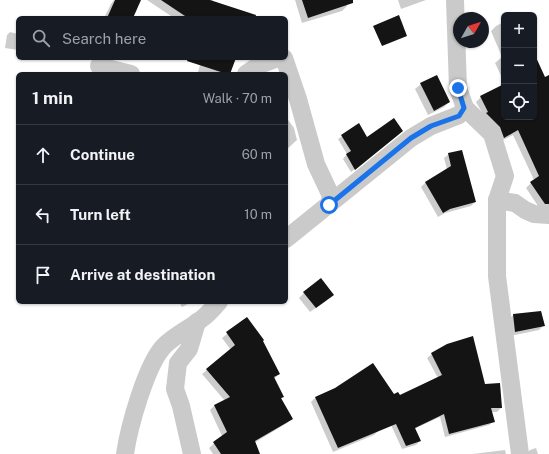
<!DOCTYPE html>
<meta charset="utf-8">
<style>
:root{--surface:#171b24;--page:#20242c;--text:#f1f3f6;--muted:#9ea1a6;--line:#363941}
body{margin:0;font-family:"Public Sans",sans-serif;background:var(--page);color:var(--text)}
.controls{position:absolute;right:12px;top:12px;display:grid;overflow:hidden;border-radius:6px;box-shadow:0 1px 3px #0004}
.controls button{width:36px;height:36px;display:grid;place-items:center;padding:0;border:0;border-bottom:1px solid var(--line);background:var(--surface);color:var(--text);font:20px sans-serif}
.compass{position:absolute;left:453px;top:12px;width:36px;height:36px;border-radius:50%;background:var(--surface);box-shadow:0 1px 3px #0004;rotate:51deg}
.stop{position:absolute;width:12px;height:12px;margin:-9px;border:3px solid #1a73e8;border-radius:50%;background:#fff}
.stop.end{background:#1a73e8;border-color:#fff;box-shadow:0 1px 4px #0008}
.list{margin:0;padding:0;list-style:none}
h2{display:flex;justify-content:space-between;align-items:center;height:52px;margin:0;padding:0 16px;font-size:17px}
h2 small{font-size:13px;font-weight:400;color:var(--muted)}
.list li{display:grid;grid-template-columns:26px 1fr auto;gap:12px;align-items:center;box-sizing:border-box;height:60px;padding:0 16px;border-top:1px solid var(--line)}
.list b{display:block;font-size:15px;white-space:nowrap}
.list em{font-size:13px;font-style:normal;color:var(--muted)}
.icon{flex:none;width:22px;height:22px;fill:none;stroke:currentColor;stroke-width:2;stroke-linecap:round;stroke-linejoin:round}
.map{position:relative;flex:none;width:549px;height:454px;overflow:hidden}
.search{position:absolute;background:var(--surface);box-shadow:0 1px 3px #0004;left:16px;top:16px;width:272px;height:44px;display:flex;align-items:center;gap:10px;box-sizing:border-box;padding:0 14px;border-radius:6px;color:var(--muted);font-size:15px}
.panel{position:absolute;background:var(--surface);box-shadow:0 1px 3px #0004;left:16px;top:72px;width:272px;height:232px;border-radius:6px}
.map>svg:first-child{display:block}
.shadow{fill:#0003}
.building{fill:#141414}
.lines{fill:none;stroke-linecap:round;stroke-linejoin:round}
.minor{stroke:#cacaca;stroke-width:18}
.route{stroke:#1a73e8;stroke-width:5}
</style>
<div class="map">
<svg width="549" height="454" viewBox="0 0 549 454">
<rect width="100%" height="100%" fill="#fff"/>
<g class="shadow">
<path d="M 114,0 L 140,0 L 132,18 L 104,18 L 111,4 Z"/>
<path d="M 147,0 L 213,0 L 212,2 L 248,18 L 174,18 Z"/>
<path d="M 295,0 L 345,0 L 347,6 L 342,11 L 302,23 Z"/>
<path d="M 398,0 L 426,0 L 401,9 Z"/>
<path d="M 504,22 L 504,82 L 495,63 L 502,57 L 491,31 L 496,26 Z"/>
<path d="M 10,32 L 18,34 L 18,50 L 5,48 L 7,35 Z"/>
<path d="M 534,56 L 544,79 L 549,76 L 549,208 L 540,209 L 526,188 L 534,180 L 513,135 L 499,142 L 476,102 L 481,97 L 504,85 L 504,117 L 534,117 Z"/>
<path d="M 202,58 L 235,58 L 229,74 L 204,74 L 198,72 Z"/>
<path d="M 436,76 L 449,102 L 444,107 L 428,115 L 415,89 L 421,84 Z"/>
<path d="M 286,117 L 294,128 L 297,140 L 286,150 Z"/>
<path d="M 359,125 L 367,138 L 398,135 L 351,172 L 343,159 L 347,154 L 338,139 Z"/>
<path d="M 449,154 L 475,202 L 471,206 L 445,213 L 438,217 L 421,187 L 425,183 L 447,169 L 444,158 Z"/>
<path d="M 304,293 L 327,300 L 310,312 L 299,298 Z"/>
<path d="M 179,302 L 192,302 L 182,307 Z"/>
<path d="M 541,312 L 544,325 L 539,330 L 510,336 L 508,321 L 513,315 Z"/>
<path d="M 247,318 L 279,374 L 274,379 L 283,397 L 281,399 L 292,418 L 287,423 L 254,443 L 259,454 L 213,454 L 209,448 L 222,436 L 210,410 L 214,406 L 225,401 L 202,374 L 231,350 L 222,338 Z"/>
<path d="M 432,354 L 484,385 L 501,408 L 497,412 L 491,412 L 494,421 L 489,425 L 445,437 L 440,417 L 414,429 L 420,441 L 416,445 L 402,449 L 381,403 L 438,378 L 427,358 Z"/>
<path d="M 335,389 L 379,430 L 374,435 L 333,452 L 311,402 L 315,398 Z"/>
<path d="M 536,448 L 538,454 L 526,454 L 530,450 Z"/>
<path d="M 505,450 L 506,454 L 473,454 Z"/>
</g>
<g class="building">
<path d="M 115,0 L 141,0 L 133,18 L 107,18 Z"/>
<path d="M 161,0 L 210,0 L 256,15 L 255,18 L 188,18 Z"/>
<path d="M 302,0 L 353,0 L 353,3 L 308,18 Z"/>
<path d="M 399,15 L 407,36 L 382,46 L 373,26 Z"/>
<path d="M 534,53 L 545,77 L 549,75 L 549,204 L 545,204 L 530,182 L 539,176 L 518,130 L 504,138 L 500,127 L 486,113 L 488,112 L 480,96 L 504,84 L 504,117 L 534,117 Z"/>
<path d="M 188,58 L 236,58 L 230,74 L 227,74 L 187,61 Z"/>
<path d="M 437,75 L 450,102 L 434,111 L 420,83 Z"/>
<path d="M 394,118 L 403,131 L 355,170 L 346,154 L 351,151 L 341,135 L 359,123 L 367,137 Z"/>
<path d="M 462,150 L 476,202 L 450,209 L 443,213 L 425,182 L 451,166 L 448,153 Z"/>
<path d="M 321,278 L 334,295 L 316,308 L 303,292 Z"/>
<path d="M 541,311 L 545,326 L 515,332 L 513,314 Z"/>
<path d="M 247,317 L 264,340 L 263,341 L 280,374 L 274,377 L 284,397 L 281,398 L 293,419 L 255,441 L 260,454 L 221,454 L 213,442 L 227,432 L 214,405 L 230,397 L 206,369 L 235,345 L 226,332 Z"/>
<path d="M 473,336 L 485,384 L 500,383 L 502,408 L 491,408 L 495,422 L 449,434 L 444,414 L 415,428 L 421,441 L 406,446 L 396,424 L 338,448 L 315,397 L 335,388 L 373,363 L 394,394 L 398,392 L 400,395 L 442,375 L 431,353 L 447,344 Z"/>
</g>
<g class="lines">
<g class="minor">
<path d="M 284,58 L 298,99 L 316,164 L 331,196 L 329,205"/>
<path d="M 99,66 L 131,74"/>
<path d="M 246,74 L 259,65 L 278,58"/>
<path d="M 465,108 L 492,134 L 505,176 L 497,200 L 515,203 L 525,210 L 534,214 L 549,215"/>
<path d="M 497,200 L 497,276 L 520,454"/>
<path d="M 286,239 L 411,138 L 431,126 L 459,115 L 465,108 L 458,88 L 455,0"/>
<path d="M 125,454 C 129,427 146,365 164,346 C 176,334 191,328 204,317 C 209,313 214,307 219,302"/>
<path d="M 192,454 L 181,406 L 175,389 L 178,363 L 189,349 L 197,322"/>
</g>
</g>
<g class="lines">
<path class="route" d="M 329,205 L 411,138 L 431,126 L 459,116 L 464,108 L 458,88"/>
</g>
</svg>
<div class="controls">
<button>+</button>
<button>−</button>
<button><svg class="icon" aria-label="locate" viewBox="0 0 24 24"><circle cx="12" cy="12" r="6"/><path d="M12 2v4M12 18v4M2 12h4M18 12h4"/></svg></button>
</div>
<svg class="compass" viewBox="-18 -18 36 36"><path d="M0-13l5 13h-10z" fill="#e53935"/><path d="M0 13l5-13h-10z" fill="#9ea1a6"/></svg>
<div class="stop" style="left:329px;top:205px"></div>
<div class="stop end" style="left:458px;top:88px"></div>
<div class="search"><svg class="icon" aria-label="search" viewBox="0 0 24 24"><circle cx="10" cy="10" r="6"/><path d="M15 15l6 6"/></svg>Search here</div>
<section class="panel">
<h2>1 min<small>Walk · 70 m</small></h2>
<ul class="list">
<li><svg class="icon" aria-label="ahead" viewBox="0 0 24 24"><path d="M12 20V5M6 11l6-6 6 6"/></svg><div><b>Continue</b></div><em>60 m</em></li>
<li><svg class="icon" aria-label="left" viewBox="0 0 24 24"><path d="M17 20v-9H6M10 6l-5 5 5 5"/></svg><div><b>Turn left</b></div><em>10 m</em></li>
<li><svg class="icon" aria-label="arrive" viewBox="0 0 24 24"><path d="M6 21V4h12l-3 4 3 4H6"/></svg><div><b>Arrive at destination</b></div></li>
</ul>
</section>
</div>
